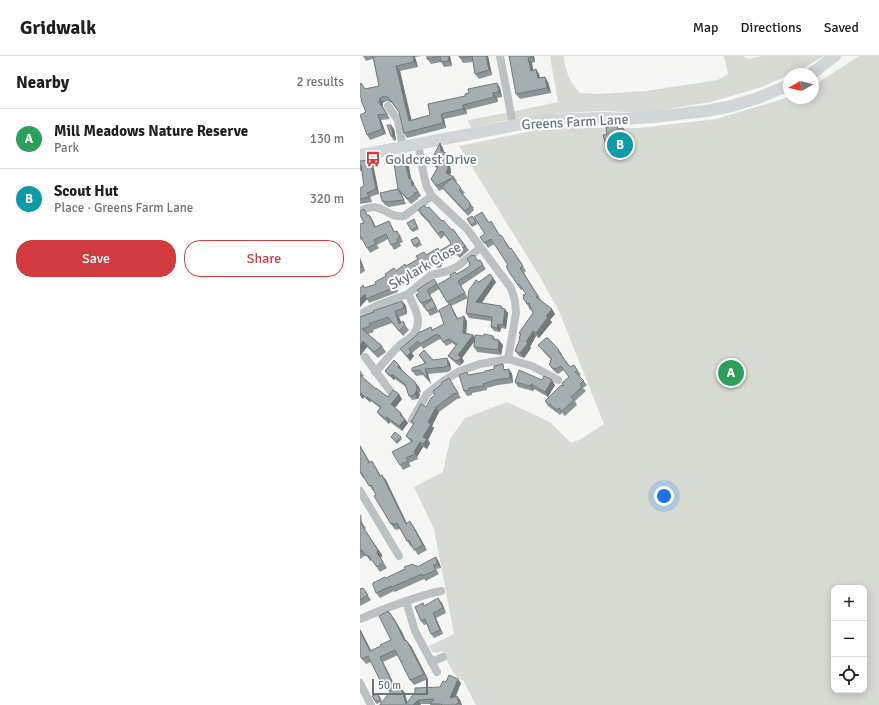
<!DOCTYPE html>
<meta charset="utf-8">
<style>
:root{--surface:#fff;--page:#f2f2f2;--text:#202124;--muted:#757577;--line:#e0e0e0;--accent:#cf3b3e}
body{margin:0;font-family:Signika,sans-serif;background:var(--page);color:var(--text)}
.controls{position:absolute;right:12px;bottom:12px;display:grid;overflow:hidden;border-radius:8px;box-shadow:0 2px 10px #0003}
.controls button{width:36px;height:36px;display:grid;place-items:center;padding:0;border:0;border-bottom:1px solid var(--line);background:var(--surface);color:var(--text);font:20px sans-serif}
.compass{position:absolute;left:423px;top:12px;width:36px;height:36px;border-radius:50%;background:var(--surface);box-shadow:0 2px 10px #0003;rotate:262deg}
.scale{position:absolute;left:12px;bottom:10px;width:56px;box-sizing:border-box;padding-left:4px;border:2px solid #65787b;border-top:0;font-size:11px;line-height:14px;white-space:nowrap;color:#65787b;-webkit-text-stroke:3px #fff;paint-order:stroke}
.you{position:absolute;left:304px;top:440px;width:14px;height:14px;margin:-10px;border:3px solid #fff;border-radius:50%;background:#1a73e8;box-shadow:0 0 0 6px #1a73e833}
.badge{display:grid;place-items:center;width:26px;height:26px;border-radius:50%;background:var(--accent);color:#fff;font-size:13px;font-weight:700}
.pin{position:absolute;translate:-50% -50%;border:2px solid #fff;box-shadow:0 1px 4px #0006}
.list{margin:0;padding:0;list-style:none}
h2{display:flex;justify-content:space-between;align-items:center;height:52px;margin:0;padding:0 16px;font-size:17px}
h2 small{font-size:13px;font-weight:400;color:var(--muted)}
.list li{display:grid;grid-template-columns:26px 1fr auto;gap:12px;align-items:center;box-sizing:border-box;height:60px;padding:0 16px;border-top:1px solid var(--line)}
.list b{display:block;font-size:15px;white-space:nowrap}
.list p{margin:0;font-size:13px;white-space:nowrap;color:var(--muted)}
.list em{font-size:13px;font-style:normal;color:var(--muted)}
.actions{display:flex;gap:8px;padding:12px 16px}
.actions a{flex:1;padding:9px 0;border:1px solid var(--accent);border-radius:16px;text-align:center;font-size:14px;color:var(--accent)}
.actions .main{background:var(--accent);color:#fff}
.icon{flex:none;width:22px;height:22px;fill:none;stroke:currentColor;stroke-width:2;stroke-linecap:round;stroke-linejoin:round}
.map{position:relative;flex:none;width:519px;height:649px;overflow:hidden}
header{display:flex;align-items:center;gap:24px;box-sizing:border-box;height:56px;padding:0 20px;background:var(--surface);border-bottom:1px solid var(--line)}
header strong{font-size:19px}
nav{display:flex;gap:22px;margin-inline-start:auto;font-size:14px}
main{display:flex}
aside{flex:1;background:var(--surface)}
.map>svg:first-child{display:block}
.green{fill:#d8dbd3;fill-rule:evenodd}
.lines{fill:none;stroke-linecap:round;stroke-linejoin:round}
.street{stroke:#bcc2c3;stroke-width:8}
.secondary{stroke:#d1d6d8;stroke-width:12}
.wall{fill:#8d9697}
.shaded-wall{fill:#737a7b}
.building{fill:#a4aeb0;stroke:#737a7b}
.labels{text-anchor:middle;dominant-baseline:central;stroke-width:4;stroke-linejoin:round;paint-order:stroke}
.street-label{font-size:14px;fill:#65787b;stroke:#fff}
.poi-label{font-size:14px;fill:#65787b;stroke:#fff;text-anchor:start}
</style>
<header>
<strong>Gridwalk</strong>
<nav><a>Map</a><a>Directions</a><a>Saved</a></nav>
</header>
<main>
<aside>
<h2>Nearby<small>2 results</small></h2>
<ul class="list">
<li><span class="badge" style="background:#2e9e5b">A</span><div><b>Mill Meadows Nature Reserve</b><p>Park</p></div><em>130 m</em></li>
<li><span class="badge" style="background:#0f9aa8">B</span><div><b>Scout Hut</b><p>Place · Greens Farm Lane</p></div><em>320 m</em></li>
</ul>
<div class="actions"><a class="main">Save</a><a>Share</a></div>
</aside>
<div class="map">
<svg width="519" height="649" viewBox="0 0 519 649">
<rect width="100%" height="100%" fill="#f6f6f4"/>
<g class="green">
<path d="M 190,0 L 204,0 C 204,13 211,28 220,37 L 239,38 L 286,35 L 358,24 L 368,18 L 364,0 L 382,0 L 390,3 L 402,0 L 464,0 L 440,14 L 402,31 L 351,46 L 284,57 L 243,55 L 201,57 L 152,63 L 111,72 L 108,64 L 151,56 L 198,46 Z"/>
<path d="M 499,0 L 519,0 L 519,649 L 116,649 L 103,624 L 98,623 L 93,616 L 82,595 L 77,597 L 72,596 L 69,590 L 94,578 L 74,473 L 54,431 L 83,416 L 90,383 L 105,362 L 147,346 L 190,366 L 211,387 L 221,383 L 244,368 L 199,255 L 177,216 L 99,90 L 187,72 L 279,72 L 356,63 L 429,41 L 429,42 L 453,42 L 453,30 ZM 474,532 L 504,532 L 504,634 L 474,634 Z"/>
</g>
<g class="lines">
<g class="street">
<path d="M 140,0 L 153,69"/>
<path d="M 28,50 L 38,64 L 43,91"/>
<path d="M 58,88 L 64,120 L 67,131 L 72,140 L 107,173 L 151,232 L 155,245 L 156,257 L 148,303"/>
<path d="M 0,155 C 22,143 26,163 44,160 L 72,140"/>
<path d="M 0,259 L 6,255 L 18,249 L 48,238 L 71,219 L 88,215 L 98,210 L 120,192"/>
<path d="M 5,301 L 31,336"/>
<path d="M 15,316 C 24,307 31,297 41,288 C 44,286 48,284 51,281 C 65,267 55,252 48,238"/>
<path d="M 52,364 L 67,338 L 85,324 L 100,315 L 120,308 L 148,303 L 172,310 L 198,324"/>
<path d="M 0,435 L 39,500"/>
<path d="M 46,545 L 55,575 L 77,616"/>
<path d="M 0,563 C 26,552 53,541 81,535"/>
<path d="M 71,606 L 83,601"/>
<path d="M 0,627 L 11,649"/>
</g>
<g class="secondary">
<path d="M 451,18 L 475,0"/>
<path d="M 0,99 L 183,64 L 245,62 L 263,63 L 293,61 L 346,55 L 372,50 L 398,42 L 429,29"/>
</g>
</g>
<g class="wall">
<path d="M 3,0 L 61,0 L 55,1 L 58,11 L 40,15 L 51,64 L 70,59 L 105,40 L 109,37 L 137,27 L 140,32 L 142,41 L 137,42 L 138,46 L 106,54 L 107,58 L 84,63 L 86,72 L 47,82 L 44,77 L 39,56 L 32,47 L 27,45 L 23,47 L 23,51 L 30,63 L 21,64 L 26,78 L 10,84 L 7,79 L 6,56 L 2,44 L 5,33 L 19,30 L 13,3 L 6,5 Z"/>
<path d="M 67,0 L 90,0 L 92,10 L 84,11 L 81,6 L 71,8 L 67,3 Z"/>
<path d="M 99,0 L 128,0 L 132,19 L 119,23 L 115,18 L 113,6 L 103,7 L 100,2 Z"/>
<path d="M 149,0 L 174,0 L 175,6 L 172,7 L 173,14 L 176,13 L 179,18 L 180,22 L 188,26 L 191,37 L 160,43 L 156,38 Z"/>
<path d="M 263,72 L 268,79 L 272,92 L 269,93 L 270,96 L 261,98 L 259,94 L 251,96 L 246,89 L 260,73 Z"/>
<path d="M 34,73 L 36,84 L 34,85 L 31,80 Z"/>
<path d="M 83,92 L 84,96 L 90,99 L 93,103 L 90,110 L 91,116 L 90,119 L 94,121 L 97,125 L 96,126 L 105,137 L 103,138 L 114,152 L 113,152 L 114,154 L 108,160 L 83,133 L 79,135 L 71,123 L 77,113 L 75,110 L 77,106 L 73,101 Z"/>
<path d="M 42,99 L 49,111 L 51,123 L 54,127 L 54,129 L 61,140 L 58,142 L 58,143 L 51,148 L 41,137 L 46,148 L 29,151 L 25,149 L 22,145 L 38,133 Z"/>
<path d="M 0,105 L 13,108 L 19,138 L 10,141 L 12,146 L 0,148 L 0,132 L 4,130 L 2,115 L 0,115 Z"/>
<path d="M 67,152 L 92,174 L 93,173 L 109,194 L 100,202 L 97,199 L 81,208 L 82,210 L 81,211 L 77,212 L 75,209 L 64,215 L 65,217 L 63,218 L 51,225 L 50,224 L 37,232 L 38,236 L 9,247 L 7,243 L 0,251 L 3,229 L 5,232 L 16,228 L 36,215 L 58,203 L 64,196 L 66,199 L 80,195 L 90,189 L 91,187 L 85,179 L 81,183 L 70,168 L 61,159 L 58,154 Z"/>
<path d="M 122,156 L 129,167 L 140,179 L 141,179 L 150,192 L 155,197 L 166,215 L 164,217 L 181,244 L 195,258 L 190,264 L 192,266 L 179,282 L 176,280 L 170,291 L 171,292 L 164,302 L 159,300 L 155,295 L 160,284 L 159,282 L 160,279 L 159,277 L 173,257 L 172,253 L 170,254 L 167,248 L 164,241 L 166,238 L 163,233 L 161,234 L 149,216 L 148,209 L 134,188 L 128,192 L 120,181 L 125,178 Z"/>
<path d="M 8,159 L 9,159 L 12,163 L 16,171 L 29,165 L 35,176 L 40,179 L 43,186 L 40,187 L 41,190 L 34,194 L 28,183 L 17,189 L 19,192 L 10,197 L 7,192 L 2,183 L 0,184 L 0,168 L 4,167 Z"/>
<path d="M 112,160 L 118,168 L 112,171 L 107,163 Z"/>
<path d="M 54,163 L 59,173 L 53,176 L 51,174 Z"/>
<path d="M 57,181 L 62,189 L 56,192 L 51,184 Z"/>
<path d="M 0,202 L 5,215 L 0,218 Z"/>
<path d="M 120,204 L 126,213 L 101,230 L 108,242 L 119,226 L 130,218 L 136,226 L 122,247 L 141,250 L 148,257 L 146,273 L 141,272 L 140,276 L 134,275 L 131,271 L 131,265 L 109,262 L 106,257 L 108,242 L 91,250 L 98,263 L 107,265 L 106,277 L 113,279 L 115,281 L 133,280 L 136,284 L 143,289 L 141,299 L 117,296 L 114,291 L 114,286 L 102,302 L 104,305 L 102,308 L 99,310 L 92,304 L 88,300 L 96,290 L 92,287 L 86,290 L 81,283 L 78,284 L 63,293 L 61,290 L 52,297 L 54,300 L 50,305 L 40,293 L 84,268 L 89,249 L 79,233 L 70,239 L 79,256 L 70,260 L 65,251 L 64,252 L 56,239 L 59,237 L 74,223 L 78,229 Z"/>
<path d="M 42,245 L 46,250 L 47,258 L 39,261 L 41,267 L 45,269 L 49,274 L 43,280 L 32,267 L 13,274 L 14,276 L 8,278 L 22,290 L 26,296 L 18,302 L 7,291 L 0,300 L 0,261 L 14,256 Z"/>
<path d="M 178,289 L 199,294 L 202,298 L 202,299 L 210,311 L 214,309 L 221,319 L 219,320 L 227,329 L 223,332 L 226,335 L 215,345 L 217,349 L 205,360 L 202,357 L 200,359 L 188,350 L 185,345 L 204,330 L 209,321 L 204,314 L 198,318 L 195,316 L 189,308 L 191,306 L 191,304 L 182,294 Z"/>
<path d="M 59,299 L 73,304 L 90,307 L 91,314 L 88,316 L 68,318 L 71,328 L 63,319 L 56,320 L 52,315 L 65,308 Z"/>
<path d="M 39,309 L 42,314 L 59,331 L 61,336 L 59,337 L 60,339 L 58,343 L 52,344 L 49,340 L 46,331 L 35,323 L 34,324 L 28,319 L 25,315 Z"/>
<path d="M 134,313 L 149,313 L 152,318 L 153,327 L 138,329 L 127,332 L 127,334 L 112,337 L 112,339 L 107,340 L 104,335 L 109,319 L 125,316 Z"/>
<path d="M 0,314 L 4,320 L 2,321 L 16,333 L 28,341 L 42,343 L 35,352 L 44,362 L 48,367 L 42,375 L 30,366 L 29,368 L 20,360 L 17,356 L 20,352 L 11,345 L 10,346 L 4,341 L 3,343 L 0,340 Z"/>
<path d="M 182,324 L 195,329 L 188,341 L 174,333 L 173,335 L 158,331 L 155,326 Z"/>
<path d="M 92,327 L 101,342 L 97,343 L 79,356 L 72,370 L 74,372 L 68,384 L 70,387 L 67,393 L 63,391 L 57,401 L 58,403 L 49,407 L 51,410 L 43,414 L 40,409 L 51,386 L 46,380 L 54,369 L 51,365 L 66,351 Z"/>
<path d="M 31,381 L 41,381 L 42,383 L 37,388 Z"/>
<path d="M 0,389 L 10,406 L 16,411 L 21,420 L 26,424 L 47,467 L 54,471 L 67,494 L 58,499 L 52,490 L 51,491 L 47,485 L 40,473 L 37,474 L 36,473 L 35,474 L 31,468 L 14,435 L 13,435 L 5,422 L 3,422 L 0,417 Z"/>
<path d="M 0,458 L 2,461 L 1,462 L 2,464 L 1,465 L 6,472 L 4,473 L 22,499 L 21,502 L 27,512 L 20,516 L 12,504 L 10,505 L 6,499 L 0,503 Z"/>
<path d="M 79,506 L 81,512 L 76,513 L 79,518 L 66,525 L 64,523 L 35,536 L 34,535 L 20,542 L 16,537 L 26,522 L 45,513 L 53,508 L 54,510 L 57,511 Z"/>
<path d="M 3,532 L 11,544 L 0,550 L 0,533 Z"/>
<path d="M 63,547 L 64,549 L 82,547 L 86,557 L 76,562 L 83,578 L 74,582 L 71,578 L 67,568 L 64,569 L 61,565 Z"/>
<path d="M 29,557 L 34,562 L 42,576 L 46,585 L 51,590 L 68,623 L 54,629 L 50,624 L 38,599 L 23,606 L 36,633 L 45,637 L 47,646 L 80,631 L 86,626 L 101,627 L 96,640 L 97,640 L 100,644 L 102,649 L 70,649 L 71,648 L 61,648 L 60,649 L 20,649 L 30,637 L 27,632 L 25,633 L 22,628 L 11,606 L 6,608 L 2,603 L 0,599 L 0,573 L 11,595 L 21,590 L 31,584 Z"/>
<path d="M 20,640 L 22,646 L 16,648 L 15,645 Z"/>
</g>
<g class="shaded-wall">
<path d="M 53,0 L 55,0 L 55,1 L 58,11 L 54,6 Z"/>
<path d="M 88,0 L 90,0 L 92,10 L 89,5 Z"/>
<path d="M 126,0 L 128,0 L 132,19 L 129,14 Z"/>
<path d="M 171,0 L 174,0 L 175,6 L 172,1 Z"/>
<path d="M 168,2 L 172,7 L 174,20 L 171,15 Z"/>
<path d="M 36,10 L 40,15 L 53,70 L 49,65 Z"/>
<path d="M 176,13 L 179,18 L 181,27 L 178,22 Z"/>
<path d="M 185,21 L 188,26 L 191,37 L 187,32 Z"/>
<path d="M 137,27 L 140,32 L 142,41 L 139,36 Z"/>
<path d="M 133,37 L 137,42 L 138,46 L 134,41 Z"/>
<path d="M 20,42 L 23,47 L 23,51 L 30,63 L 19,46 Z"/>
<path d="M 103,49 L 106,54 L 107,58 L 103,53 Z"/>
<path d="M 81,58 L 84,63 L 86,72 L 83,67 Z"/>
<path d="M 18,59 L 21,64 L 26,78 L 22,73 Z"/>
<path d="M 31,69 L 34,73 L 36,84 L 33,80 Z"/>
<path d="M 263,72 L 268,79 L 272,92 L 267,85 Z"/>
<path d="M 265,86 L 269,93 L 270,96 L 265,89 Z"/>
<path d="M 80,87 L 83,92 L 84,99 L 81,95 Z"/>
<path d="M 42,99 L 49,111 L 51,123 L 54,127 L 54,129 L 61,140 L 58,136 L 52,130 L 43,107 Z"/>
<path d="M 90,99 L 93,103 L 90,110 L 91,116 L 89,121 L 86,117 L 87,106 Z"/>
<path d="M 10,104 L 13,108 L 19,138 L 16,133 Z"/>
<path d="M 38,133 L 41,137 L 46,148 L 44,144 Z"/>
<path d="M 7,137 L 10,141 L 12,146 L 9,141 Z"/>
<path d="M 9,159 L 12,163 L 18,176 L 15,171 Z"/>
<path d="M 0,202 L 5,215 L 2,210 L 0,205 Z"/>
<path d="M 133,222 L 136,226 L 119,250 L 116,246 Z"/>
<path d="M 5,238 L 7,243 L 0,251 L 0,243 Z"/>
<path d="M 42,245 L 46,250 L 47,258 L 44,252 Z"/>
<path d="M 90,248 L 93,253 L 100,267 L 97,263 Z"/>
<path d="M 145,253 L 148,257 L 146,273 L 143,269 Z"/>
<path d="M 192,253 L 195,258 L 190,264 L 192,266 L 179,282 L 176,277 L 186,260 Z"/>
<path d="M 35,255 L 39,261 L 43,271 L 39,268 Z"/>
<path d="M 104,260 L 107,265 L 106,281 L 103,277 Z"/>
<path d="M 138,268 L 141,272 L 140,276 L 137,272 Z"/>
<path d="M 173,275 L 176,280 L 170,291 L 171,292 L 164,302 L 160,297 Z"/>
<path d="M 113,279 L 116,283 L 102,302 L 104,305 L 102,308 L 99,304 L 98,299 Z"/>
<path d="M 139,284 L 143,289 L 141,299 L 138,294 Z"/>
<path d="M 3,285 L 7,291 L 0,300 L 0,289 Z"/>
<path d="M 51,296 L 54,300 L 50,305 L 47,300 Z"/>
<path d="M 87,302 L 90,307 L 91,314 L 88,309 Z"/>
<path d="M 39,309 L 42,314 L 41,315 L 38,311 Z"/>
<path d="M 65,313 L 68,318 L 71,328 L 68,323 Z"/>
<path d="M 149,313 L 152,318 L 153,327 L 150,322 Z"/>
<path d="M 32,318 L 35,323 L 34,324 L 31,320 Z"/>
<path d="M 192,324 L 195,329 L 188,341 L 185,336 Z"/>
<path d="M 55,326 L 59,331 L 61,336 L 57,331 Z"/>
<path d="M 171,328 L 174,333 L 173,335 L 170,330 Z"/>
<path d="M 56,332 L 60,339 L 58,343 L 54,339 Z"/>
<path d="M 1,337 L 4,341 L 3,343 L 0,338 Z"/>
<path d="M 39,338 L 42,343 L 34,353 L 31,348 Z"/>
<path d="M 7,341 L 11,345 L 10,346 L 6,342 Z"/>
<path d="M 76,351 L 79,356 L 72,370 L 74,372 L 68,384 L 70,387 L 67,393 L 63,388 L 63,381 L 68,366 Z"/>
<path d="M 41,357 L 44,362 L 43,363 L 40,359 Z"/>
<path d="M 27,361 L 30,366 L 29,368 L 26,363 Z"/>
<path d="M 45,363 L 48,367 L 42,375 L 39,370 Z"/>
<path d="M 60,386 L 63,391 L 57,401 L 58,403 L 54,396 Z"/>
<path d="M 22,419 L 26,424 L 49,473 L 46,468 Z"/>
<path d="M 50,465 L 54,471 L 67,494 L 63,489 Z"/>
<path d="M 1,468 L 22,499 L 21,502 L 17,497 Z"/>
<path d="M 76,501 L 79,506 L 81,512 L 77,508 Z"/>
<path d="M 78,542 L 82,547 L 86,557 L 83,552 Z"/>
<path d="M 30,557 L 42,576 L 48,590 L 44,584 Z"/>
<path d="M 73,557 L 76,562 L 83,578 L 80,574 Z"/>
<path d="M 0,573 L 14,600 L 10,595 L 0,575 Z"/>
<path d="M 47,585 L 51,590 L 68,623 L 64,618 Z"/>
<path d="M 20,601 L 23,606 L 38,636 L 34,631 Z"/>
<path d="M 98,623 L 101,627 L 93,646 L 90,642 Z"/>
<path d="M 41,632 L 45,637 L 48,649 L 46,648 Z"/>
<path d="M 97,640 L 100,644 L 102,649 L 101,649 L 99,647 Z"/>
<path d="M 58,644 L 61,648 L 60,649 L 53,649 Z"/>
</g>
<g class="building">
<path d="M 13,0 L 53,0 L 54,6 L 36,10 L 49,65 L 70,59 L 68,48 L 105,40 L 105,38 L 109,37 L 108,33 L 137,27 L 139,36 L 133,37 L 134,41 L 103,49 L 103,53 L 81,58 L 83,67 L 44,77 L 39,56 L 29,42 L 24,40 L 20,42 L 19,46 L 27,58 L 18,59 L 22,73 L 7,79 L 0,59 L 6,56 L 1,44 L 2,44 L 0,40 L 0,28 L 1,27 L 5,33 L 19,30 Z"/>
<path d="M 67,0 L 88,0 L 89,5 L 81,6 L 80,0 L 67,3 Z"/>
<path d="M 99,0 L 126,0 L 129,14 L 115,18 L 112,0 L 100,2 Z"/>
<path d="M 149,0 L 171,0 L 172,1 L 168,2 L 171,15 L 176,13 L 178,22 L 185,21 L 187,32 L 156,38 Z"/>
<path d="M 256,68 L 258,73 L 263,72 L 267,85 L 265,86 L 265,89 L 256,91 L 255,87 L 246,89 L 243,79 L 247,78 L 246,71 Z"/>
<path d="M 27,69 L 31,69 L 33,80 L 31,80 Z"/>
<path d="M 80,87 L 81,95 L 90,99 L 87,106 L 88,112 L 86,117 L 94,121 L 92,122 L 101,132 L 99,134 L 110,147 L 109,148 L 111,150 L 105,155 L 82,131 L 92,122 L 76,130 L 71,123 L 78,111 L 75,110 L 78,103 L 73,101 Z"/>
<path d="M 42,99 L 43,107 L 45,106 L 49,123 L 51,122 L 52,130 L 54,129 L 58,136 L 54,137 L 55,138 L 48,143 L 38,133 L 33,101 Z"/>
<path d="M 10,104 L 16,133 L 7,137 L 9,141 L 0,143 L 0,132 L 4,130 L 1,109 L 0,110 L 0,105 Z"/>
<path d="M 38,133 L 44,144 L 26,146 L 22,145 L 20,137 Z"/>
<path d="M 64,149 L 67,152 L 69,151 L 82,165 L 83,164 L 92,174 L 93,173 L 105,190 L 96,197 L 94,194 L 78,204 L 79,206 L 78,207 L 74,208 L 72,205 L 60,211 L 61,213 L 60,214 L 48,221 L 47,219 L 34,228 L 35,231 L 6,243 L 5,238 L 0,243 L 0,232 L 3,229 L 4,232 L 16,228 L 15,226 L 26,220 L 25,218 L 34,212 L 36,215 L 45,208 L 46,210 L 58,203 L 56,200 L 64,196 L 66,199 L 78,192 L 79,195 L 90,189 L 91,187 L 82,175 L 78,178 L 70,168 L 71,167 L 58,154 Z"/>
<path d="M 4,153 L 7,159 L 9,159 L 15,171 L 29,165 L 34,176 L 37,175 L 40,181 L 37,183 L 38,186 L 31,189 L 26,178 L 14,184 L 16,188 L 7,192 L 0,179 L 0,168 L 4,167 L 0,159 L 0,155 Z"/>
<path d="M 122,156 L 129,167 L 131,165 L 140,180 L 141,179 L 150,193 L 151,192 L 163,210 L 160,212 L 178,240 L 176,241 L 192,253 L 186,260 L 188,261 L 176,277 L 173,275 L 166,286 L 168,287 L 160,297 L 155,295 L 160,283 L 159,282 L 161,278 L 159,277 L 173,257 L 169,247 L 167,248 L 163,242 L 164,241 L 163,239 L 166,238 L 159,228 L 158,229 L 149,216 L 146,210 L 148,209 L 131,183 L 124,187 L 120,181 L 125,178 L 114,161 Z"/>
<path d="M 112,160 L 116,166 L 111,169 L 107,163 Z"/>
<path d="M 54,163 L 57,171 L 51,174 L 47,167 Z"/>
<path d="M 57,181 L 60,186 L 54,190 L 51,184 Z"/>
<path d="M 112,199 L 113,200 L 114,199 L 118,205 L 120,204 L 123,209 L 98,225 L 105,237 L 87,246 L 77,229 L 91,221 L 90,219 L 95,216 L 97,218 L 110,210 L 109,208 L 110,207 L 107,203 Z"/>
<path d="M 0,205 L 2,210 L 0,212 Z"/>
<path d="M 130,218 L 133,222 L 116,246 L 141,250 L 141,252 L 145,253 L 143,269 L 138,268 L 137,272 L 131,271 L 132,261 L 106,257 L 109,234 L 116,224 L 119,226 Z"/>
<path d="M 74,223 L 77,228 L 67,234 L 72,243 L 61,247 L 56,239 L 59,237 L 57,234 Z"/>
<path d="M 72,243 L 76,251 L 67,255 L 64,250 Z"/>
<path d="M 42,245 L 44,252 L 35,255 L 39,268 L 43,265 L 45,269 L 39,275 L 28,261 L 9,268 L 10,270 L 2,273 L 22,290 L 14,296 L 3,285 L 0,289 L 0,261 L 14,256 L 13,255 Z"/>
<path d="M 90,248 L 97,263 L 104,260 L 103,277 L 113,279 L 98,299 L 101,301 L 99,304 L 96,305 L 88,300 L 97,288 L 89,283 L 83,286 L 79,279 L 75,279 L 60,288 L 58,285 L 49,293 L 51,296 L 47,300 L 40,293 L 58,278 L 58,277 L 71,271 L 72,274 L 84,268 L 79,254 Z"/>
<path d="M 124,278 L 133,280 L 133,283 L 139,284 L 138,294 L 114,291 L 115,279 L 124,280 Z"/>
<path d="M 186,282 L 188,282 L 199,294 L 198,295 L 210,311 L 214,309 L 217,314 L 215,316 L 224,325 L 220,328 L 222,331 L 211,341 L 214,344 L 202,355 L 199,352 L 197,354 L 185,345 L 201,329 L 204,330 L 202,327 L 209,321 L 201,310 L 195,313 L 192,312 L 189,308 L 191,306 L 190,305 L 192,303 L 178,289 Z"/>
<path d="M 64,294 L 73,304 L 87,302 L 88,309 L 85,311 L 65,313 L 68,323 L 60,314 L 52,315 L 52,312 L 66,307 L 59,299 Z"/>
<path d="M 34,304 L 39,309 L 38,311 L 55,326 L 57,331 L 56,332 L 57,334 L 54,339 L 49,340 L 45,328 L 32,318 L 31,320 L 25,315 Z"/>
<path d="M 143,308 L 144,314 L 149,313 L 150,322 L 135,324 L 123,328 L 124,330 L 109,332 L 109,334 L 104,335 L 99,319 L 107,316 L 108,319 L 125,316 L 125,315 L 134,313 L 134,310 Z"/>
<path d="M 159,314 L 182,324 L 184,320 L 192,324 L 185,336 L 171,328 L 170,330 L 155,326 Z"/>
<path d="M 0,319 L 16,333 L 16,332 L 28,341 L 33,334 L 39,338 L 31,348 L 41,357 L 40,359 L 45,363 L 39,370 L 27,361 L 26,363 L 17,356 L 21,351 L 7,341 L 6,342 L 1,337 L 0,338 Z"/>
<path d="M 89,322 L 98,337 L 93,338 L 76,351 L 68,366 L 71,368 L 63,381 L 67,383 L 63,388 L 60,386 L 54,396 L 55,398 L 46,402 L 48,405 L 40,409 L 32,396 L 53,385 L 46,380 L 54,367 L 51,365 L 53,363 L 61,348 L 66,351 L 71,342 L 75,339 L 73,335 L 82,328 L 81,327 Z"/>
<path d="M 35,376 L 41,381 L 36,386 L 31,381 Z"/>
<path d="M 0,390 L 9,406 L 8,407 L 12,405 L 20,420 L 22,419 L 46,468 L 50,465 L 63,489 L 54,494 L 49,484 L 47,485 L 37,467 L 33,469 L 33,467 L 31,468 L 14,440 L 16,439 L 11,429 L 9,430 L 1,416 L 0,416 Z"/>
<path d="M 0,464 L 2,466 L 1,468 L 18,494 L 17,497 L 23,506 L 17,511 L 8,499 L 6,500 L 2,494 L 0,495 Z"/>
<path d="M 76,501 L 77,508 L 73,509 L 76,514 L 62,520 L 62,518 L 32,531 L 31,530 L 16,537 L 13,529 L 13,527 L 25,521 L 26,522 L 45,513 L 44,511 L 53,508 L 54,510 L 56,509 L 57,511 Z"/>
<path d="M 3,532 L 8,539 L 0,544 L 0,533 Z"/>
<path d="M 78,542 L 83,552 L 73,557 L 80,574 L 71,578 L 65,563 L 61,565 L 55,551 L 63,547 L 64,550 Z"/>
<path d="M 28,555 L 29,557 L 30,557 L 38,571 L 44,584 L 47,585 L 64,618 L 50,624 L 35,594 L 20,601 L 34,631 L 28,634 L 25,626 L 22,628 L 8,600 L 2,603 L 0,599 L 0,575 L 10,595 L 21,590 L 20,589 L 31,584 L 19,560 Z"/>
<path d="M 89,619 L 98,623 L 90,642 L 97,640 L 99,647 L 96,648 L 96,649 L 82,649 L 81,648 L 70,648 L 74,643 L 58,644 L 53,649 L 20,649 L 20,648 L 33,633 L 41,632 L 46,648 L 55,636 L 55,632 L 80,631 L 83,625 L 86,626 Z"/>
<path d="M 18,638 L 20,644 L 15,645 L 12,640 Z"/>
</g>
<defs>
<g id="bus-bare" transform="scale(1.2)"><path d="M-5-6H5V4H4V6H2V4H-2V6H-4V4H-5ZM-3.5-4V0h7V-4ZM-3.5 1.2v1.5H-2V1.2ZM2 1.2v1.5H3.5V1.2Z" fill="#cf3b3e" stroke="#fff" stroke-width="2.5" paint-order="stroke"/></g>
</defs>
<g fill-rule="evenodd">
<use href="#bus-bare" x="13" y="103"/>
</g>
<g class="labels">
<g class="street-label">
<text transform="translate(215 66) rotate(-3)">Greens Farm Lane</text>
<text transform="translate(65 210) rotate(-30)">Skylark Close</text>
</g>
<g class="poi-label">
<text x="25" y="103">Goldcrest Drive</text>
</g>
</g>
</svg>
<div class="controls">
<button>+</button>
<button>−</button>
<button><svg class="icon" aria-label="locate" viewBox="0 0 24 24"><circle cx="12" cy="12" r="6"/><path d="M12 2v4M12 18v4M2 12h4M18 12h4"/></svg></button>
</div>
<svg class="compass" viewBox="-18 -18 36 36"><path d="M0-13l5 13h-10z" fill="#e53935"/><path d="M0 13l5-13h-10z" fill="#757577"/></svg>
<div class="scale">50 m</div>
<div class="you"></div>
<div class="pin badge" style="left:371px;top:317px;background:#2e9e5b">A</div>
<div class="pin badge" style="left:260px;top:89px;background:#0f9aa8">B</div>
</div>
</main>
